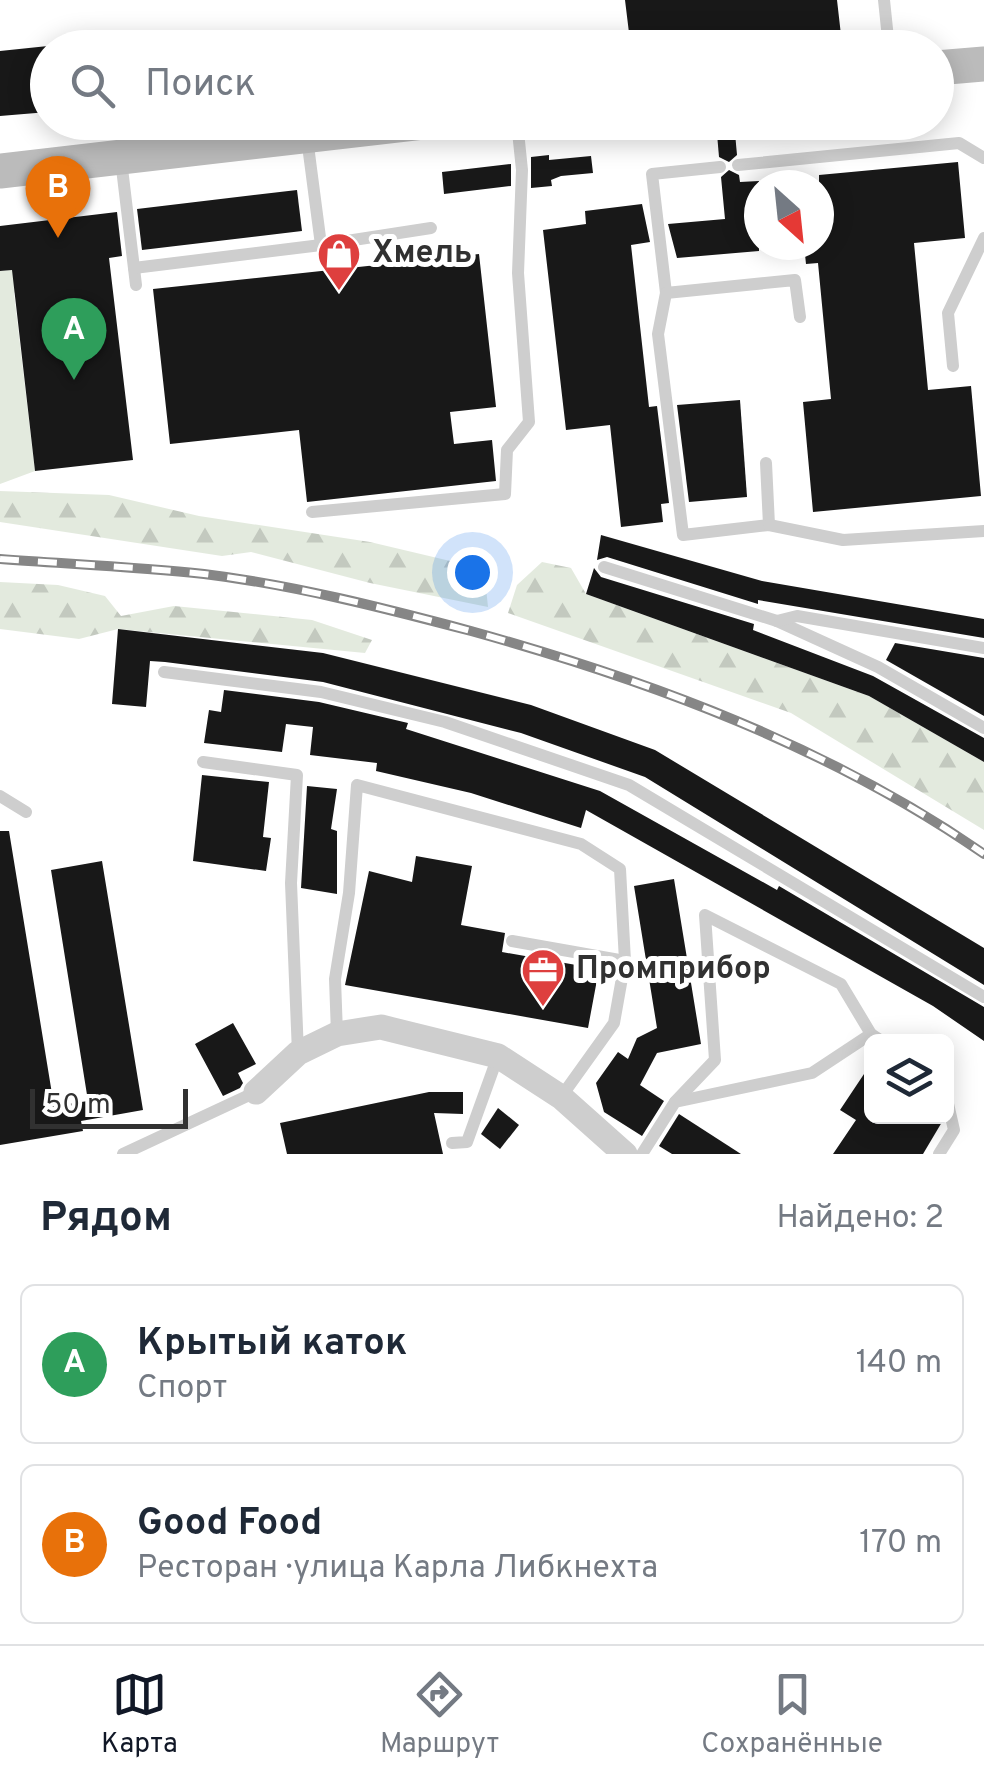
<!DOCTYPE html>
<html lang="ru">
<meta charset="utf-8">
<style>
:root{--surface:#fff;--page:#f6f6f7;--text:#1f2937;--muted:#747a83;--line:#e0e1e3;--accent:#111827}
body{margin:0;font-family:Overpass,sans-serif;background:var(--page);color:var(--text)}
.controls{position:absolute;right:30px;bottom:30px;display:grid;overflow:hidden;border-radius:15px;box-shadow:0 5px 25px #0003}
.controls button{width:90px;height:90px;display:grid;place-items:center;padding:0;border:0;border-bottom:2px solid var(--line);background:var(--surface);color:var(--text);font:50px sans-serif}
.compass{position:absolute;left:744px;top:170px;width:90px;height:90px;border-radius:50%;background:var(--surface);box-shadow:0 5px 25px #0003;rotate:153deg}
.scale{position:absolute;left:30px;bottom:25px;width:158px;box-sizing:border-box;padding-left:10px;border:5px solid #313131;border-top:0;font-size:28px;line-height:35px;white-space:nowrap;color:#313131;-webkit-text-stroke:8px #fff;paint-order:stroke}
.you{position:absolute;left:472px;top:572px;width:35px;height:35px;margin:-25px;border:8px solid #fff;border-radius:50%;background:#1a73e8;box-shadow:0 0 0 15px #1a73e833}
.badge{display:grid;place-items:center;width:65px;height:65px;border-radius:50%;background:var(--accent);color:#fff;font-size:32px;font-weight:700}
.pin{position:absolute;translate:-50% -82px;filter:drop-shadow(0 2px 5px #0008)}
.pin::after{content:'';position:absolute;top:52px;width:35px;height:30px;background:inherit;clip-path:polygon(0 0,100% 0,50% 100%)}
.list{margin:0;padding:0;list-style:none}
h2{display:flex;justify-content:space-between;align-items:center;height:130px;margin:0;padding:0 40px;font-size:42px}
h2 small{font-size:32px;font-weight:400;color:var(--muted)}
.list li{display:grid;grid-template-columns:65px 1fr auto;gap:30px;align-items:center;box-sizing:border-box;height:160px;margin:0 20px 20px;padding:0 20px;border:2px solid var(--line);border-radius:15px}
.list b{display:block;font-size:38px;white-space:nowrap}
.list p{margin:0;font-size:32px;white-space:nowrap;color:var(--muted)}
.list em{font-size:32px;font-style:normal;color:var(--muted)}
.icon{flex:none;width:55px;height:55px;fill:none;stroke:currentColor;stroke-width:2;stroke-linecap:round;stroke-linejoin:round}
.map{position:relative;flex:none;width:984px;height:1154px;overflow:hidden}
.search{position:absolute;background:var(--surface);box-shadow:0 5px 25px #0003;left:30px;right:30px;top:30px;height:110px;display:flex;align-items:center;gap:25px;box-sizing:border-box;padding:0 35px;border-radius:55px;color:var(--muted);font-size:38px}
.sheet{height:490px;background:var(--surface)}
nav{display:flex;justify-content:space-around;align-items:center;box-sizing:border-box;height:140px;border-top:2px solid var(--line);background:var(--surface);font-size:28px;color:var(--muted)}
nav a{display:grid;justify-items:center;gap:5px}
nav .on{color:var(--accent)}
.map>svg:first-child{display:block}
.forest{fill:url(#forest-firs)}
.park{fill:#e3eade}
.building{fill:#181818}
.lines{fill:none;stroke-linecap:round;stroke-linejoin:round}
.service{stroke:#cecece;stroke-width:12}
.minor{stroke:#cecece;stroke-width:25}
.secondary{stroke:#bbb;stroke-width:35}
.rail-casing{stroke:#868686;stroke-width:10}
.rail{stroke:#fff;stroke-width:6;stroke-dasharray:19;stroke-linecap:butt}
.labels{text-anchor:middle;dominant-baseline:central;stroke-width:10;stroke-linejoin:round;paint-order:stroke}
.poi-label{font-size:32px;font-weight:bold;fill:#313131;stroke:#fff;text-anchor:start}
</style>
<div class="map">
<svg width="984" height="1154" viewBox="0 0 984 1154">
<defs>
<pattern id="forest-firs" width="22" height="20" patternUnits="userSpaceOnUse" patternTransform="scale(2.5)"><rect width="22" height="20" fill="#e3eade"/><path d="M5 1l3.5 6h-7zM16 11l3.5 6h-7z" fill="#c3c9bf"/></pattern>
</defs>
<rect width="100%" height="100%" fill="#fff"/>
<g class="forest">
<path d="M 0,491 L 109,495 L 199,516 L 370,542 L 484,569 L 488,607 L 370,583 L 251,552 L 222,556 L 0,522 Z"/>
<path d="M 542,562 L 571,568 L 586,594 L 869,696 L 984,762 L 984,830 L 791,713 L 508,613 L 517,585 Z"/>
<path d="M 0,582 L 58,585 L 105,596 L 121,616 L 174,606 L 312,620 L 372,640 L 365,653 L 118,629 L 79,639 L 0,629 Z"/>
</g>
<path class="park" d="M 45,266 L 14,293 L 35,471 L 0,484 L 0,271 Z"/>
<g class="building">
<path d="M 625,0 L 837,0 L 841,35 L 729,48 L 709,48 L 707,31 L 630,41 Z"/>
<path d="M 434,30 L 436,48 L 382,48 L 381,37 Z"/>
<path d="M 48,46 L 48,112 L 0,116 L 0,51 Z"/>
<path d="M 716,122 L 734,122 L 737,155 L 729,162 L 719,157 Z"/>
<path d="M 549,155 L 549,160 L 591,156 L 593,173 L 561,176 L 551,180 L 552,186 L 531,188 L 531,157 Z"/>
<path d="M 958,162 L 965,238 L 914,243 L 928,390 L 971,386 L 981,496 L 813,512 L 803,402 L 831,399 L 818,263 L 806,264 L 804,245 L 819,245 L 819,175 Z"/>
<path d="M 511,164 L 511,186 L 444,194 L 442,172 Z"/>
<path d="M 729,170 L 739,175 L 740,182 L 759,181 L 759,251 L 677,258 L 668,224 L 725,219 L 721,177 Z"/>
<path d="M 297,190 L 302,231 L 142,250 L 137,209 Z"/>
<path d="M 642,204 L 650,242 L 631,245 L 649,407 L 657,406 L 669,503 L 661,504 L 663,522 L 621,527 L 610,425 L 566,430 L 543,230 L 586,224 L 585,211 Z"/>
<path d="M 117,212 L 122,256 L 109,258 L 133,460 L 35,471 L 12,270 L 0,271 L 0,226 Z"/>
<path d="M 479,254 L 496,407 L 450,412 L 454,444 L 492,440 L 496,481 L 307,502 L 299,430 L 170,444 L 153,289 Z"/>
<path d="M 740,400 L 747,497 L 689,502 L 677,405 Z"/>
<path d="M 601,535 L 762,581 L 984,619 L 984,638 L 758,600 L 758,604 L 607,557 L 597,560 Z"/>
<path d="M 594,568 L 601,577 L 754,624 L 753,630 L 873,676 L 984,738 L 984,762 L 869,696 L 586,594 Z"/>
<path d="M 118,629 L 323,653 L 531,705 L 655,750 L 984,948 L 984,985 L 645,777 L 521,733 L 323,682 L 165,662 L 150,661 L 146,707 L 112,704 Z"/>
<path d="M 895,643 L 984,658 L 984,716 L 886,660 Z"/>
<path d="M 224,690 L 319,702 L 408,723 L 406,729 L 600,791 L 777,890 L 779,886 L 984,1007 L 984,1041 L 933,1006 L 586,810 L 581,828 L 471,793 L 376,771 L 377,763 L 310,755 L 313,727 L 286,724 L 282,752 L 204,743 L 209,710 L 221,712 Z"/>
<path d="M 202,775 L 269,782 L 263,837 L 271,838 L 266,871 L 193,861 Z"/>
<path d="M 307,786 L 337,789 L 331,829 L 337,831 L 337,894 L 301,888 Z"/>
<path d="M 0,831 L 9,831 L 54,1106 L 88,1101 L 51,870 L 102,861 L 143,1110 L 81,1121 L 83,1131 L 0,1145 Z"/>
<path d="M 416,856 L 472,866 L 461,925 L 505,933 L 502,952 L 599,969 L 588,1028 L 345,985 L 369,871 L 412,882 Z"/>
<path d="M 674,879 L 701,1044 L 657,1053 L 640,1085 L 664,1101 L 642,1136 L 604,1112 L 596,1083 L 618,1052 L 628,1059 L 637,1038 L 657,1028 L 634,886 Z"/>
<path d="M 233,1023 L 256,1064 L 238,1073 L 243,1083 L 240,1088 L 223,1096 L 195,1044 Z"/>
<path d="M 872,1062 L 872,1116 L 934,1116 L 942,1122 L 923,1154 L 833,1154 L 856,1120 L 840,1110 Z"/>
<path d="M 429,1092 L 463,1092 L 463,1114 L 434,1113 L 443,1154 L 287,1154 L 280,1123 Z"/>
<path d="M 498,1108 L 519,1125 L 500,1149 L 481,1134 Z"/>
<path d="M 679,1114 L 741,1154 L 672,1154 L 659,1146 Z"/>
</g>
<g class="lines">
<g class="service">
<path d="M 884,0 L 889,48"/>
<path d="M 121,160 L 136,285"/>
<path d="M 738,165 L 959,143 L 984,158"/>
<path d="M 720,167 L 652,174 L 666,293 L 795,280 L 800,317"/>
<path d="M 321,245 L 431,228"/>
<path d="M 134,268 L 321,245 L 307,138"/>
<path d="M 666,293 L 658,334 L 683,535 L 769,525 L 766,463"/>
<path d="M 953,366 L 948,313 L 984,238"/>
<path d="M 312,512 L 505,494 L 507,450 L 529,422 L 518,273 L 522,170 L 517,122"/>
<path d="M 769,525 L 843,540 L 984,531"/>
<path d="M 604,567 L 777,621 L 878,667 L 984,728"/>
<path d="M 777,621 L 797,616 L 984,648"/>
<path d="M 164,672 L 321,692 L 445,722 L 629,785 L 984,997"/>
<path d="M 203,762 L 297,775 L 291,883 L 298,1053"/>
<path d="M 0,796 L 26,812"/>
<path d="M 512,941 L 625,961 L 614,1023 L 561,1097"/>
<path d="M 337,1034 L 335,979 L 349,893 L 357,785 L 581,844 L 620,869 L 625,961"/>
<path d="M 675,1102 L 715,1060 L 705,915 L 841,984 L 871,1034"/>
<path d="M 452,1143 L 467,1142 L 498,1056"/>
<path d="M 123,1154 L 256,1092"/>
<path d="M 642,1154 L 675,1102 L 812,1073 L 871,1034 L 883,1042"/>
<path d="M 939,1154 L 954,1130 L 946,1095"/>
</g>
<path class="minor" d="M 256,1092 L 298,1053 L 337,1034 L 381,1027 L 498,1056 L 561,1097 L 625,1154"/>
<g class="secondary">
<path d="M 936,68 L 984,64"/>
<path d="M 0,171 L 423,122"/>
</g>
<g class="rail-casing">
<path id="rail" d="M 0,559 C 68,564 137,567 204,574 C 294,585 384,608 471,631 C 651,681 830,747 984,854"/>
</g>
<use href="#rail" class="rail"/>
</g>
<defs>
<g id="shop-pin" transform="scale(2.25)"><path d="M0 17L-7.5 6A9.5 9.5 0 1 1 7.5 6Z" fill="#de3f3e" stroke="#fff"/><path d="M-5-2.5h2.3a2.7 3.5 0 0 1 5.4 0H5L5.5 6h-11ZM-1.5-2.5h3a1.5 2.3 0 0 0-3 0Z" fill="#fff"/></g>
<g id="office-pin" transform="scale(2.25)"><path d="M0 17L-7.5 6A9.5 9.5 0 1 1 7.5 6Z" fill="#de3f3e" stroke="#fff"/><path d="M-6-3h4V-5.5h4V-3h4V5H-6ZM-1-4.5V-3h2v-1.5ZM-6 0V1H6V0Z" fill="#fff"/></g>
</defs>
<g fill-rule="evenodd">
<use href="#shop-pin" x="339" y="254"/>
<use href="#office-pin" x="543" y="970"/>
</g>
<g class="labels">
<g class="poi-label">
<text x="372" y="254">Хмель</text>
<text x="576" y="970">Промприбор</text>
</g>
</g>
</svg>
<div class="controls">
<button><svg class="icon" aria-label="layers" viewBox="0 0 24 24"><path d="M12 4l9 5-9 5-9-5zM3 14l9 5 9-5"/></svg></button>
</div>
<svg class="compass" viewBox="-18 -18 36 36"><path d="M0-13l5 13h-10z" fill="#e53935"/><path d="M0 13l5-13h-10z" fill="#747a83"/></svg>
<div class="scale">50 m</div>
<div class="you"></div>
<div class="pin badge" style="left:74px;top:380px;background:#2e9e5b">A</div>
<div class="pin badge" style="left:58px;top:238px;background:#e8710a">B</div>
<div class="search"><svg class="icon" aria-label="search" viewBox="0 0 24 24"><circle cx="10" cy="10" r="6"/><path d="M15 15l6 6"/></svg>Поиск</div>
</div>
<section class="sheet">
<h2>Рядом<small>Найдено: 2</small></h2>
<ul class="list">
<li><span class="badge" style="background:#2e9e5b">A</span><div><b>Крытый каток</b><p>Спорт</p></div><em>140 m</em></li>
<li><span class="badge" style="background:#e8710a">B</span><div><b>Good Food</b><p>Ресторан · улица Карла Либкнехта</p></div><em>170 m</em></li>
</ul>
</section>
<nav>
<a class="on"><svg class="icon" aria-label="map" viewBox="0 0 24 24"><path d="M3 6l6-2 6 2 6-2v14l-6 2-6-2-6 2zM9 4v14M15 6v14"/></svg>Карта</a>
<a><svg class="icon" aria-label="directions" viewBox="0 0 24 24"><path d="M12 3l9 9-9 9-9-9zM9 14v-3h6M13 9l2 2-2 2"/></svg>Маршрут</a>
<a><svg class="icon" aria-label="saved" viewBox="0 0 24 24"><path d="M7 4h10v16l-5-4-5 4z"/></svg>Сохранённые</a>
</nav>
